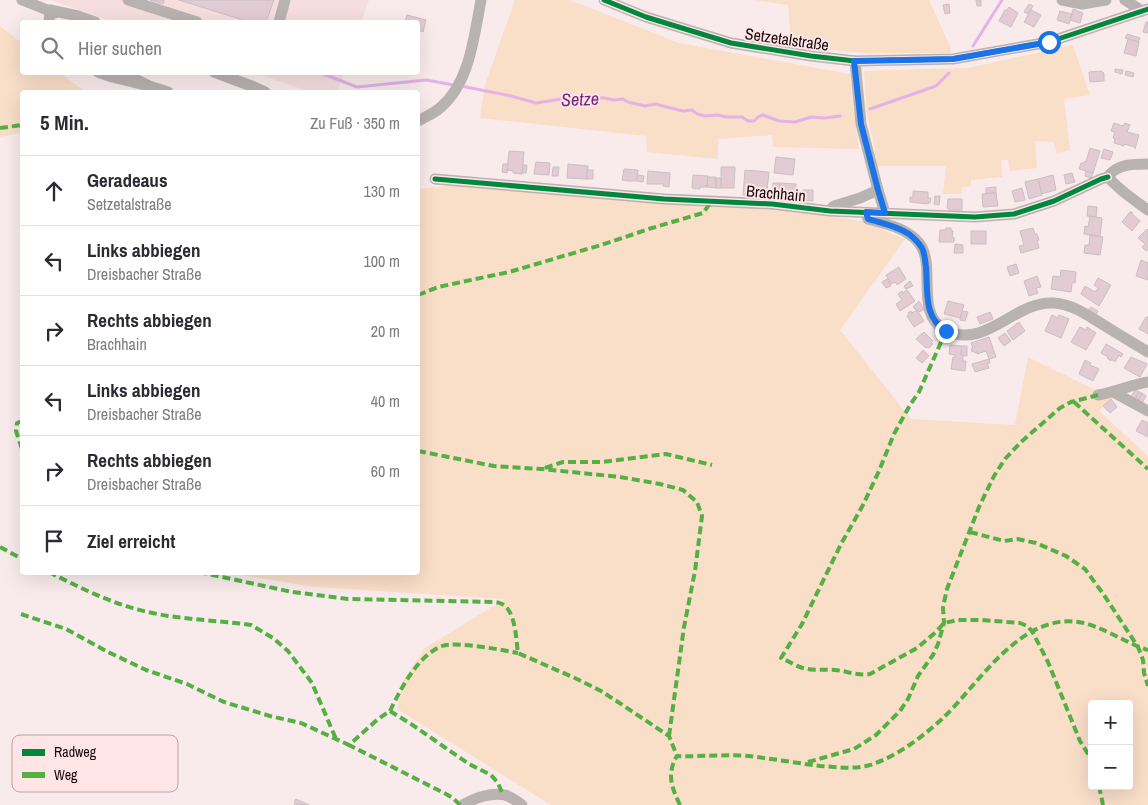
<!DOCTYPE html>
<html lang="de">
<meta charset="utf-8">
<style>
:root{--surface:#fff;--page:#f7f7f7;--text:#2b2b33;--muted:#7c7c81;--line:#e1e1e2}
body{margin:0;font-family:"Archivo Narrow",sans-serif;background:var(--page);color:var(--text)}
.controls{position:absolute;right:15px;bottom:15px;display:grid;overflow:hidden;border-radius:5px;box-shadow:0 5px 20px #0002}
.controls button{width:45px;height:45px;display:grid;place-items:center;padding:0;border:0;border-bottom:1px solid var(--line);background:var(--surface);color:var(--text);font:25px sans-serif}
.stop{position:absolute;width:15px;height:15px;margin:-11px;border:4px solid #1a73e8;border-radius:50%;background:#fff}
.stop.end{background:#1a73e8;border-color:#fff;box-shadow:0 1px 5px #0008}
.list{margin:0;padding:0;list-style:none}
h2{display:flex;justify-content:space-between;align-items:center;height:65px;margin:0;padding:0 20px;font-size:21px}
h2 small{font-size:16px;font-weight:400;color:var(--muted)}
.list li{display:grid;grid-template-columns:32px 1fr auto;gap:15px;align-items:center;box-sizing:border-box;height:70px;padding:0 20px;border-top:1px solid var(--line)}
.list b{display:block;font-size:19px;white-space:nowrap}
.list p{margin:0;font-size:16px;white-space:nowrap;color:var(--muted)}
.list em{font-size:16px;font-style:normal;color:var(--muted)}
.icon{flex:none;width:28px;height:28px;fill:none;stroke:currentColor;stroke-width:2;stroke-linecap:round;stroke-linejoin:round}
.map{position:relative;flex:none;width:1148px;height:805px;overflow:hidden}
.search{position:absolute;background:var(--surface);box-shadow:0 5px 20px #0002;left:20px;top:20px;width:400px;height:55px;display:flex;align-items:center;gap:12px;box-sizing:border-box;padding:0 18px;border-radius:5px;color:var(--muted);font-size:19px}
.panel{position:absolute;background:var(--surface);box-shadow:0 5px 20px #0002;left:20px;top:90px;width:400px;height:485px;border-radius:5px}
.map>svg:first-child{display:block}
.built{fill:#f6dedf}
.green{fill:#f9dec8;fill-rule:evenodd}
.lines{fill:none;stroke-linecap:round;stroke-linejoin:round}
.stream{stroke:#e5b2e7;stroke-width:3}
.building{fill:#e3cbd4;stroke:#cabfc2}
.minor{stroke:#b8b2b1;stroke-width:11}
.quiet{stroke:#55b044;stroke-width:4;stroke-dasharray:8 4;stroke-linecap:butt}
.cycleway-casing{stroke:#ffe5e6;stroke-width:8}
.cycleway{stroke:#00873e;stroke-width:5}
.route{stroke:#1a73e8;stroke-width:6}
.labels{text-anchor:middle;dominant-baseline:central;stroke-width:4;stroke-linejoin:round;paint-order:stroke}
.street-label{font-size:16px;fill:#160b0c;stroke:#ffe5e6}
.water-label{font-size:18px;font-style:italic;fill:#74267f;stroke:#ffe5e6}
.key{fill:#ffe5e6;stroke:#b9a4a5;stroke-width:1}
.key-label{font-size:14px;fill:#160b0c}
</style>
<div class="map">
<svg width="1148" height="805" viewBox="0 0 1148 805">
<rect width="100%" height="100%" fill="#f9ebec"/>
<g class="built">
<path d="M 50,0 L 369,0 L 361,22 L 114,22 Z"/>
<path d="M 255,73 L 344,73 L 337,92 L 311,92 Z"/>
</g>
<g class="green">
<path d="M 515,0 L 570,0 L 679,43 L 850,74 L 852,100 L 859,149 L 773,147 L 772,135 L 718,139 L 718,159 L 647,152 L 646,136 L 480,118 L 485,85 Z"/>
<path d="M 754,0 L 929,0 L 950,46 L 951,53 L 866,53 L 791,46 L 788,5 Z"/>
<path d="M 0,26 L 22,43 L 22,72 L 60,73 L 86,92 L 22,92 L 22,133 L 0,137 Z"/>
<path d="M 1073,45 L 1090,95 L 1064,99 L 1070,150 L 1057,153 L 1053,142 L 1035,141 L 1037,168 L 1010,171 L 1008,160 L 1001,160 L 1002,177 L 971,180 L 971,186 L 962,187 L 962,194 L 943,194 L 946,166 L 876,166 L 875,149 L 867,115 L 864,71 L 968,68 Z"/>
<path d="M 472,183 L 774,207 L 862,221 L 905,239 L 840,330 L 911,419 L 1015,425 L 1028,357 L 1112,398 L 1099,411 L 1148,456 L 1148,805 L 551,805 L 397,709 L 404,679 L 425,648 L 505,599 L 314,587 L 231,573 L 418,572 L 418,189 ZM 1092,704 L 1129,704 L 1129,786 L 1092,786 Z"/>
</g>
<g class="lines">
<g class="stream">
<path d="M 973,46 L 1002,0"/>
<path d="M 318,72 L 357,87 L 426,80 L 454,85"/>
<path d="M 461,86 L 511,96 L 536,103 L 574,97 L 604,98 L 614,100 L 623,99 L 628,102 L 645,106 L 655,104 L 683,111 L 692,110 L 697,114 L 705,116 L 718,115 L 726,117 L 742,117 L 748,121 L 754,121 L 758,117 L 763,115 L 779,121 L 795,122 L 811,117 L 825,118 L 840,116"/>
<path d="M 870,109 L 936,86 L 949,73"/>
</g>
</g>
<g class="building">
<path d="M 150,0 L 164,0 L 163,4 Z"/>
<path d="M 179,0 L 274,0 L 266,22 L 249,22 Z"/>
<path d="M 976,0 L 981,0 L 981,6 L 977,6 Z"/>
<path d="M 949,4 L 950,13 L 945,14 L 943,5 Z"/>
<path d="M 1029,4 L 1033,6 L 1028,14 L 1024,12 Z"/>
<path d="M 1009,7 L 1018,13 L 1011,27 L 999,21 L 1005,10 L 1007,10 Z"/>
<path d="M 1073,9 L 1083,13 L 1080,23 L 1070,20 Z"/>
<path d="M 1031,10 L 1041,15 L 1034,27 L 1024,22 Z"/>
<path d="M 1060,11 L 1072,14 L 1069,24 L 1057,20 Z"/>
<path d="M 407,15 L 426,20 L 423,32 L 418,30 L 418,22 L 405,22 Z"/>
<path d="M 1146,22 L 1148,22 L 1148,33 L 1143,32 Z"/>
<path d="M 1127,34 L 1140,38 L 1138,42 L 1125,38 Z"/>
<path d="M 1128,39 L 1139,42 L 1136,56 L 1124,53 Z"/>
<path d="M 1115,69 L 1123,70 L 1122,74 L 1115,72 Z"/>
<path d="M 1101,71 L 1104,73 L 1104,81 L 1090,82 L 1089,72 Z"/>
<path d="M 1126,71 L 1134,73 L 1133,77 L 1125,75 Z"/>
<path d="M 1114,123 L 1123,126 L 1125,123 L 1130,125 L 1127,132 L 1139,135 L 1135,149 L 1135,147 L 1124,144 L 1124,146 L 1114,143 L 1115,138 L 1113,138 L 1115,132 L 1111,131 Z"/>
<path d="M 1090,148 L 1100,151 L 1093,173 L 1079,169 L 1081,163 L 1084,163 L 1085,161 L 1086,162 Z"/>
<path d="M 1104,149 L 1113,152 L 1110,160 L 1101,158 Z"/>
<path d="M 509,151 L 524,152 L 522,174 L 513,173 L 513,171 L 507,170 Z"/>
<path d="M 776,157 L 795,159 L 793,175 L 774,173 Z"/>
<path d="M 536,162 L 550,163 L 549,175 L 534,174 Z"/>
<path d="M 503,164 L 508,164 L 507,173 L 502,172 Z"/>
<path d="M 568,164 L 588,166 L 587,179 L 567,178 Z"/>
<path d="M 523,165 L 527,165 L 526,173 L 522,173 Z"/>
<path d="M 553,167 L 559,167 L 558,176 L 552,176 Z"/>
<path d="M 721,167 L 735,167 L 734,188 L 721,188 Z"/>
<path d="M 624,169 L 638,170 L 637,181 L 628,181 L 622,180 Z"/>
<rect x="587" y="170" width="6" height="9"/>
<path d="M 745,170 L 769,172 L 767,190 L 761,189 L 761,195 L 743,195 Z"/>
<path d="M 648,171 L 670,173 L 669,187 L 663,186 L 663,184 L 647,184 Z"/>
<path d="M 1086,171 L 1093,173 L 1091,178 L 1085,176 Z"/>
<path d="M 1072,173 L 1075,182 L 1066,184 L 1064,175 Z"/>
<path d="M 637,175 L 644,176 L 643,182 L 637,181 Z"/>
<path d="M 693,175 L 708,176 L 707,187 L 700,187 L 700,189 L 692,188 Z"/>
<path d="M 1053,175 L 1056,190 L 1041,194 L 1038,179 Z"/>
<path d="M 708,177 L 716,177 L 716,188 L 707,187 Z"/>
<rect x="716" y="178" width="5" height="10"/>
<path d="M 1038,179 L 1042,195 L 1029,199 L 1025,182 Z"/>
<path d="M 773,183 L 780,183 L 779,195 L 772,195 Z"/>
<path d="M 780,183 L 796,184 L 795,196 L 779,195 Z"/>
<path d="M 996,187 L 996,193 L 986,194 L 986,188 Z"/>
<path d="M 1022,188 L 1025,200 L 1015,202 L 1012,191 Z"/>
<path d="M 803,190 L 813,190 L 813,201 L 802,200 Z"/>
<path d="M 913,191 L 928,192 L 928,198 L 931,198 L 930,203 L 927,203 L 927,204 L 910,202 L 910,197 L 913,197 Z"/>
<path d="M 996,193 L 998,206 L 983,207 L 982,194 Z"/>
<path d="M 935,196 L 940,196 L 939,205 L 934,204 Z"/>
<path d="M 948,199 L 962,199 L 962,210 L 950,210 L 947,208 Z"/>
<path d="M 1088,206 L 1097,207 L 1096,217 L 1087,216 Z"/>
<path d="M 1130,212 L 1132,212 L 1133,215 L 1140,221 L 1132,231 L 1122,222 Z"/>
<path d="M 1090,216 L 1102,218 L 1100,236 L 1084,234 L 1085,226 L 1088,227 Z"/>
<path d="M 946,228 L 951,228 L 951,231 L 953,231 L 952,237 L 954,237 L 954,242 L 939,242 L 940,230 L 946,230 Z"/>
<path d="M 1033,228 L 1035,234 L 1037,234 L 1039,240 L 1037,241 L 1039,248 L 1021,253 L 1019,246 L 1024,245 L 1020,231 Z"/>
<path d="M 1147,229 L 1148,230 L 1148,249 L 1146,251 L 1142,247 L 1145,244 L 1138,238 Z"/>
<rect x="971" y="231" width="15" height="13"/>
<path d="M 1090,235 L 1103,237 L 1100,255 L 1084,253 L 1085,245 L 1089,245 Z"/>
<path d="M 955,244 L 963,245 L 963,253 L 954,253 Z"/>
<path d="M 1141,260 L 1148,263 L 1148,280 L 1136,276 Z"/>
<path d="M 1016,264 L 1019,273 L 1010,276 L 1007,267 Z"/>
<path d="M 899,267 L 906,279 L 897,285 L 895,282 L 891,284 L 886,275 Z"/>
<path d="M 1061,270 L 1076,272 L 1075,283 L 1072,283 L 1071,292 L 1051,289 L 1053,276 L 1060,277 Z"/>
<path d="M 1037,276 L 1041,287 L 1036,288 L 1038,293 L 1029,296 L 1024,281 Z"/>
<path d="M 1098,278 L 1111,285 L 1099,306 L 1081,294 L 1085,286 L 1095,292 L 1098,288 L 1094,285 Z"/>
<path d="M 887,279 L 891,286 L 886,288 L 882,282 Z"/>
<path d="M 910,281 L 913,286 L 906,289 L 904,286 Z"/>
<path d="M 907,290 L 915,301 L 900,311 L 896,304 L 902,300 L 898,294 L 902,291 L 903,293 Z"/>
<path d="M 919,301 L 924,310 L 918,312 L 913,307 Z"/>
<path d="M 948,301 L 964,305 L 960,318 L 944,314 Z"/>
<path d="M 1091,307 L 1098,311 L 1096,315 L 1088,310 Z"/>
<path d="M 917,310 L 924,321 L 914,327 L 907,316 L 909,315 L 908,313 L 911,311 L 912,313 Z"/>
<path d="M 962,311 L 968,312 L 965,321 L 960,320 Z"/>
<path d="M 990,312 L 993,319 L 980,324 L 977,317 Z"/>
<path d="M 1052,315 L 1058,318 L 1059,315 L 1069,319 L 1061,338 L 1045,331 Z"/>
<path d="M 1146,317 L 1148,317 L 1148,334 L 1139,329 Z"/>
<path d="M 1019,322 L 1025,331 L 1013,340 L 1007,331 Z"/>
<path d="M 1080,327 L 1086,330 L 1087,327 L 1096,333 L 1086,350 L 1071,342 Z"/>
<path d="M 924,332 L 933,341 L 931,343 L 933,344 L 929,348 L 927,347 L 926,348 L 916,339 Z"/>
<path d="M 1005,333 L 1011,341 L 1004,346 L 998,338 Z"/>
<path d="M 989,337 L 996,357 L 989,359 L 986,351 L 977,354 L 977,352 L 975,353 L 974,351 L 972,352 L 971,349 L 973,348 L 971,343 Z"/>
<path d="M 1106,344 L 1123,354 L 1121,357 L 1119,355 L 1115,362 L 1111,359 L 1111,361 L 1107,358 L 1108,357 L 1101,353 Z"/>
<path d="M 950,345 L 962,346 L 961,355 L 963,355 L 963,361 L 966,361 L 965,371 L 951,369 L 953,357 L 955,357 L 955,355 L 949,354 Z"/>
<path d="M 962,346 L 967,346 L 967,356 L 961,355 Z"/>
<path d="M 923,350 L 929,356 L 922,363 L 916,358 Z"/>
<path d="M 1131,357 L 1147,364 L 1140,377 L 1124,368 Z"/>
<path d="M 989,359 L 990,363 L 987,364 L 989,368 L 975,372 L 972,364 Z"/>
<path d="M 1085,360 L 1091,363 L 1090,365 L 1099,369 L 1093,381 L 1079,374 Z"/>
<path d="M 1135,390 L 1139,392 L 1135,400 L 1131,397 Z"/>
<path d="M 1139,392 L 1142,393 L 1138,401 L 1135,400 Z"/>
<path d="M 1142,393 L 1146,396 L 1142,403 L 1138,401 Z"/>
<path d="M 1111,399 L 1117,407 L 1110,413 L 1103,406 Z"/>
<path d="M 1142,420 L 1148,423 L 1148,437 L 1136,431 Z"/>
<path d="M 296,799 L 309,805 L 294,804 Z"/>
</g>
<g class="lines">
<g class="minor">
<path d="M 22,0 L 55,13"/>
<path d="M 128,0 L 197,22"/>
<path d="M 604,0 L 646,17 L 731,43 L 811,56 L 855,61 L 953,59 L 1049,42 L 1148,9"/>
<path d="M 1062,0 L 1082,4 L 1106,0"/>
<path d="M 1125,0 L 1142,11"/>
<path d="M 49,22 L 50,10 L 78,16 L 95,22"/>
<path d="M 279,22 L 285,0"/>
<path d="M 855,61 L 861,124 L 878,190 L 885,213"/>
<path d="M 98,72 L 112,77 L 149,86"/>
<path d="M 127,72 L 128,75 L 149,86 L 168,92"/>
<path d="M 214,72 L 254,87 L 265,92"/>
<path d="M 418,121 C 425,117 435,113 441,107 C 470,82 474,36 481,0"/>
<path d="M 1108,177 C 1120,191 1134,200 1148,210"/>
<path d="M 1108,177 C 1116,164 1133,164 1148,164"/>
<path d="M 435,179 L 664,199 L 772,204 L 830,211 L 975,217 L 1014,214 L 1054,201 L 1101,179 L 1108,177"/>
<path d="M 831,209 L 834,206 L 860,198 L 878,190"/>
<path d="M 866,213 L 868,219 C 886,224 907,228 919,243 C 937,265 914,314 945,330 C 985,351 1015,300 1054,303 C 1072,304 1087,315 1102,324 C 1118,334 1133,343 1148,352"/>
<path d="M 1113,392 L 1148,411"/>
<path d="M 1098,395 C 1115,392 1131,385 1148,382"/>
<path d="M 463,805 C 474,798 492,792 505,795 C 511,797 517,801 522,805"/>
</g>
<g class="quiet">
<path d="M 0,128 L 22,125"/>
<path d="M 418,295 L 438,287 L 509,272 L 601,245 L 652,228 L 703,213 L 712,201"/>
<path d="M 946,331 L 919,392 L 910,405 L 894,434 L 879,471 L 863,505 L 841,544 L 802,624 L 781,658 C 789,661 795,666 803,668 C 813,671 824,669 835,670 C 847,671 857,676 870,674 L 917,648 L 936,632 L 944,623 L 958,620 L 982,620 L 1020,623 L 1027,626 L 1032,631 L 1048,662 L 1080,741 L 1090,757 L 1092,763"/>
<path d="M 1074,402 L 1148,469"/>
<path d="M 22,421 L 17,423 L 16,431 L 22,449"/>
<path d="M 418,451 L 494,466 L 542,469 L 620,477 L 660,484 L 683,490 L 697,502 L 702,516 L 695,571 L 684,627 L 669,736"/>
<path d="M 545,468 L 563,462 L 602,462 L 666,454 L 712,465"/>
<path d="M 970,532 L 1004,541 L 1017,539 L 1036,543 L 1066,556 L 1085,569 L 1104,595 L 1138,647 L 1143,660 L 1144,673 L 1148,686"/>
<path d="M 0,547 L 22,559"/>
<path d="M 49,572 C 80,588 115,605 148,612 C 182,620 217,620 251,625 L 273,638 L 288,651 L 312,683 L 336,739"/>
<path d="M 199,572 L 292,592 L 348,599 L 494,602 C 497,602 500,603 502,604 C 516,611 516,640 518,653 L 577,679 L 601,691 L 618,702 L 669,736 L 677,756"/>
<path d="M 21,614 L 66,629 L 108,652 L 146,670 L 187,684 L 224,702 L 270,716 L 301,723 L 349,745"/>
<path d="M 390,711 C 400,690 418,655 442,646 C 456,641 502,650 518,653"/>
<path d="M 808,762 L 854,749 L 876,735 L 900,711 L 908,699 L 918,676 L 933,655 L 938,644 L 944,623 L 943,607 L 947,589 L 979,507 L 994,476 L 1005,459 L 1021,442 L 1060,408 L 1071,402 L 1098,395"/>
<path d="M 1099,786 L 1103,805"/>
<path d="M 460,805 L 453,798 L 446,794 L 349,745 L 378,719 L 390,711 L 411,724 L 469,764 L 491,775 L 498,783 L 503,795"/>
<path d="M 680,805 C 672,788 666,774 677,756 C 701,757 725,754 749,756 C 773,759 797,763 820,766 C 838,767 856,770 873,764 C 899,755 922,737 942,719 C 979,684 1019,614 1078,622 C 1101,625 1125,643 1148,650"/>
</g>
<g class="cycleway-casing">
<g id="cycleway">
<path d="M 604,0 L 646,17 L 731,43 L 811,56 L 855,61 L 953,59 L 1049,42 L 1148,9"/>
<path d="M 435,179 L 664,199 L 772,204 L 830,211 L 975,217 L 1014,214 L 1054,201 L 1101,179 L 1108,177"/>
</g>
</g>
<use href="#cycleway" class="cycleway"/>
</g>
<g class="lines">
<path class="route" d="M 946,331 C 923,317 928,291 926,267 C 925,261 925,254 922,248 C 919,243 914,238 909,234 C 897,226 881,223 868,219 L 866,212 L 885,213 L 878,190 L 861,124 L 854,61 L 953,59 L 1049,42"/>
</g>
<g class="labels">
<g class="street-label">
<text transform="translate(787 39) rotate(8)">Setzetalstraße</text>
<text transform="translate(776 193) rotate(5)">Brachhain</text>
</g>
<g class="water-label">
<text transform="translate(580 99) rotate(-2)">Setze</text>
</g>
</g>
<rect x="12" y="735" width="166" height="57" rx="8" class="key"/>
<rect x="22" y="749" width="23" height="7" fill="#00873e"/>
<rect x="22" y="772" width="23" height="6" fill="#55b044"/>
<g class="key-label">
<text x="54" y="757">Radweg</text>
<text x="54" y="780">Weg</text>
</g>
</svg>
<div class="controls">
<button>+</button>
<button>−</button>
</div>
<div class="stop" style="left:1049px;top:42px"></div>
<div class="stop end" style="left:946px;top:331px"></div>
<div class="search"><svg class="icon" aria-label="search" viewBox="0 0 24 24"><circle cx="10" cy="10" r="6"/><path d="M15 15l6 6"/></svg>Hier suchen</div>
<section class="panel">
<h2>5 Min.<small>Zu Fuß · 350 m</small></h2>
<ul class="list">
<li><svg class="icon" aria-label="ahead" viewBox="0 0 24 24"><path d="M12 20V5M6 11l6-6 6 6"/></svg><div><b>Geradeaus</b><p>Setzetalstraße</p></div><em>130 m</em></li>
<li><svg class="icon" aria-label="left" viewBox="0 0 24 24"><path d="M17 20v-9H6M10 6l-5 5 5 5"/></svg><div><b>Links abbiegen</b><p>Dreisbacher Straße</p></div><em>100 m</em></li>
<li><svg class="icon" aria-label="right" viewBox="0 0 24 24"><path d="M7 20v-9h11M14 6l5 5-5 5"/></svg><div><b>Rechts abbiegen</b><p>Brachhain</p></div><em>20 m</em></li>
<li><svg class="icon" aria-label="left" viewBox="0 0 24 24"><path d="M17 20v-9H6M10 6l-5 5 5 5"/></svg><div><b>Links abbiegen</b><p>Dreisbacher Straße</p></div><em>40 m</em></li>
<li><svg class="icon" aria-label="right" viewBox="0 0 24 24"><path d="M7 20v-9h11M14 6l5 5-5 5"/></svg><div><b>Rechts abbiegen</b><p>Dreisbacher Straße</p></div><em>60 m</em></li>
<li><svg class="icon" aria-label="arrive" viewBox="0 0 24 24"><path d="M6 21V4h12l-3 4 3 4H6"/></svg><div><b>Ziel erreicht</b></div></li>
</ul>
</section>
</div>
